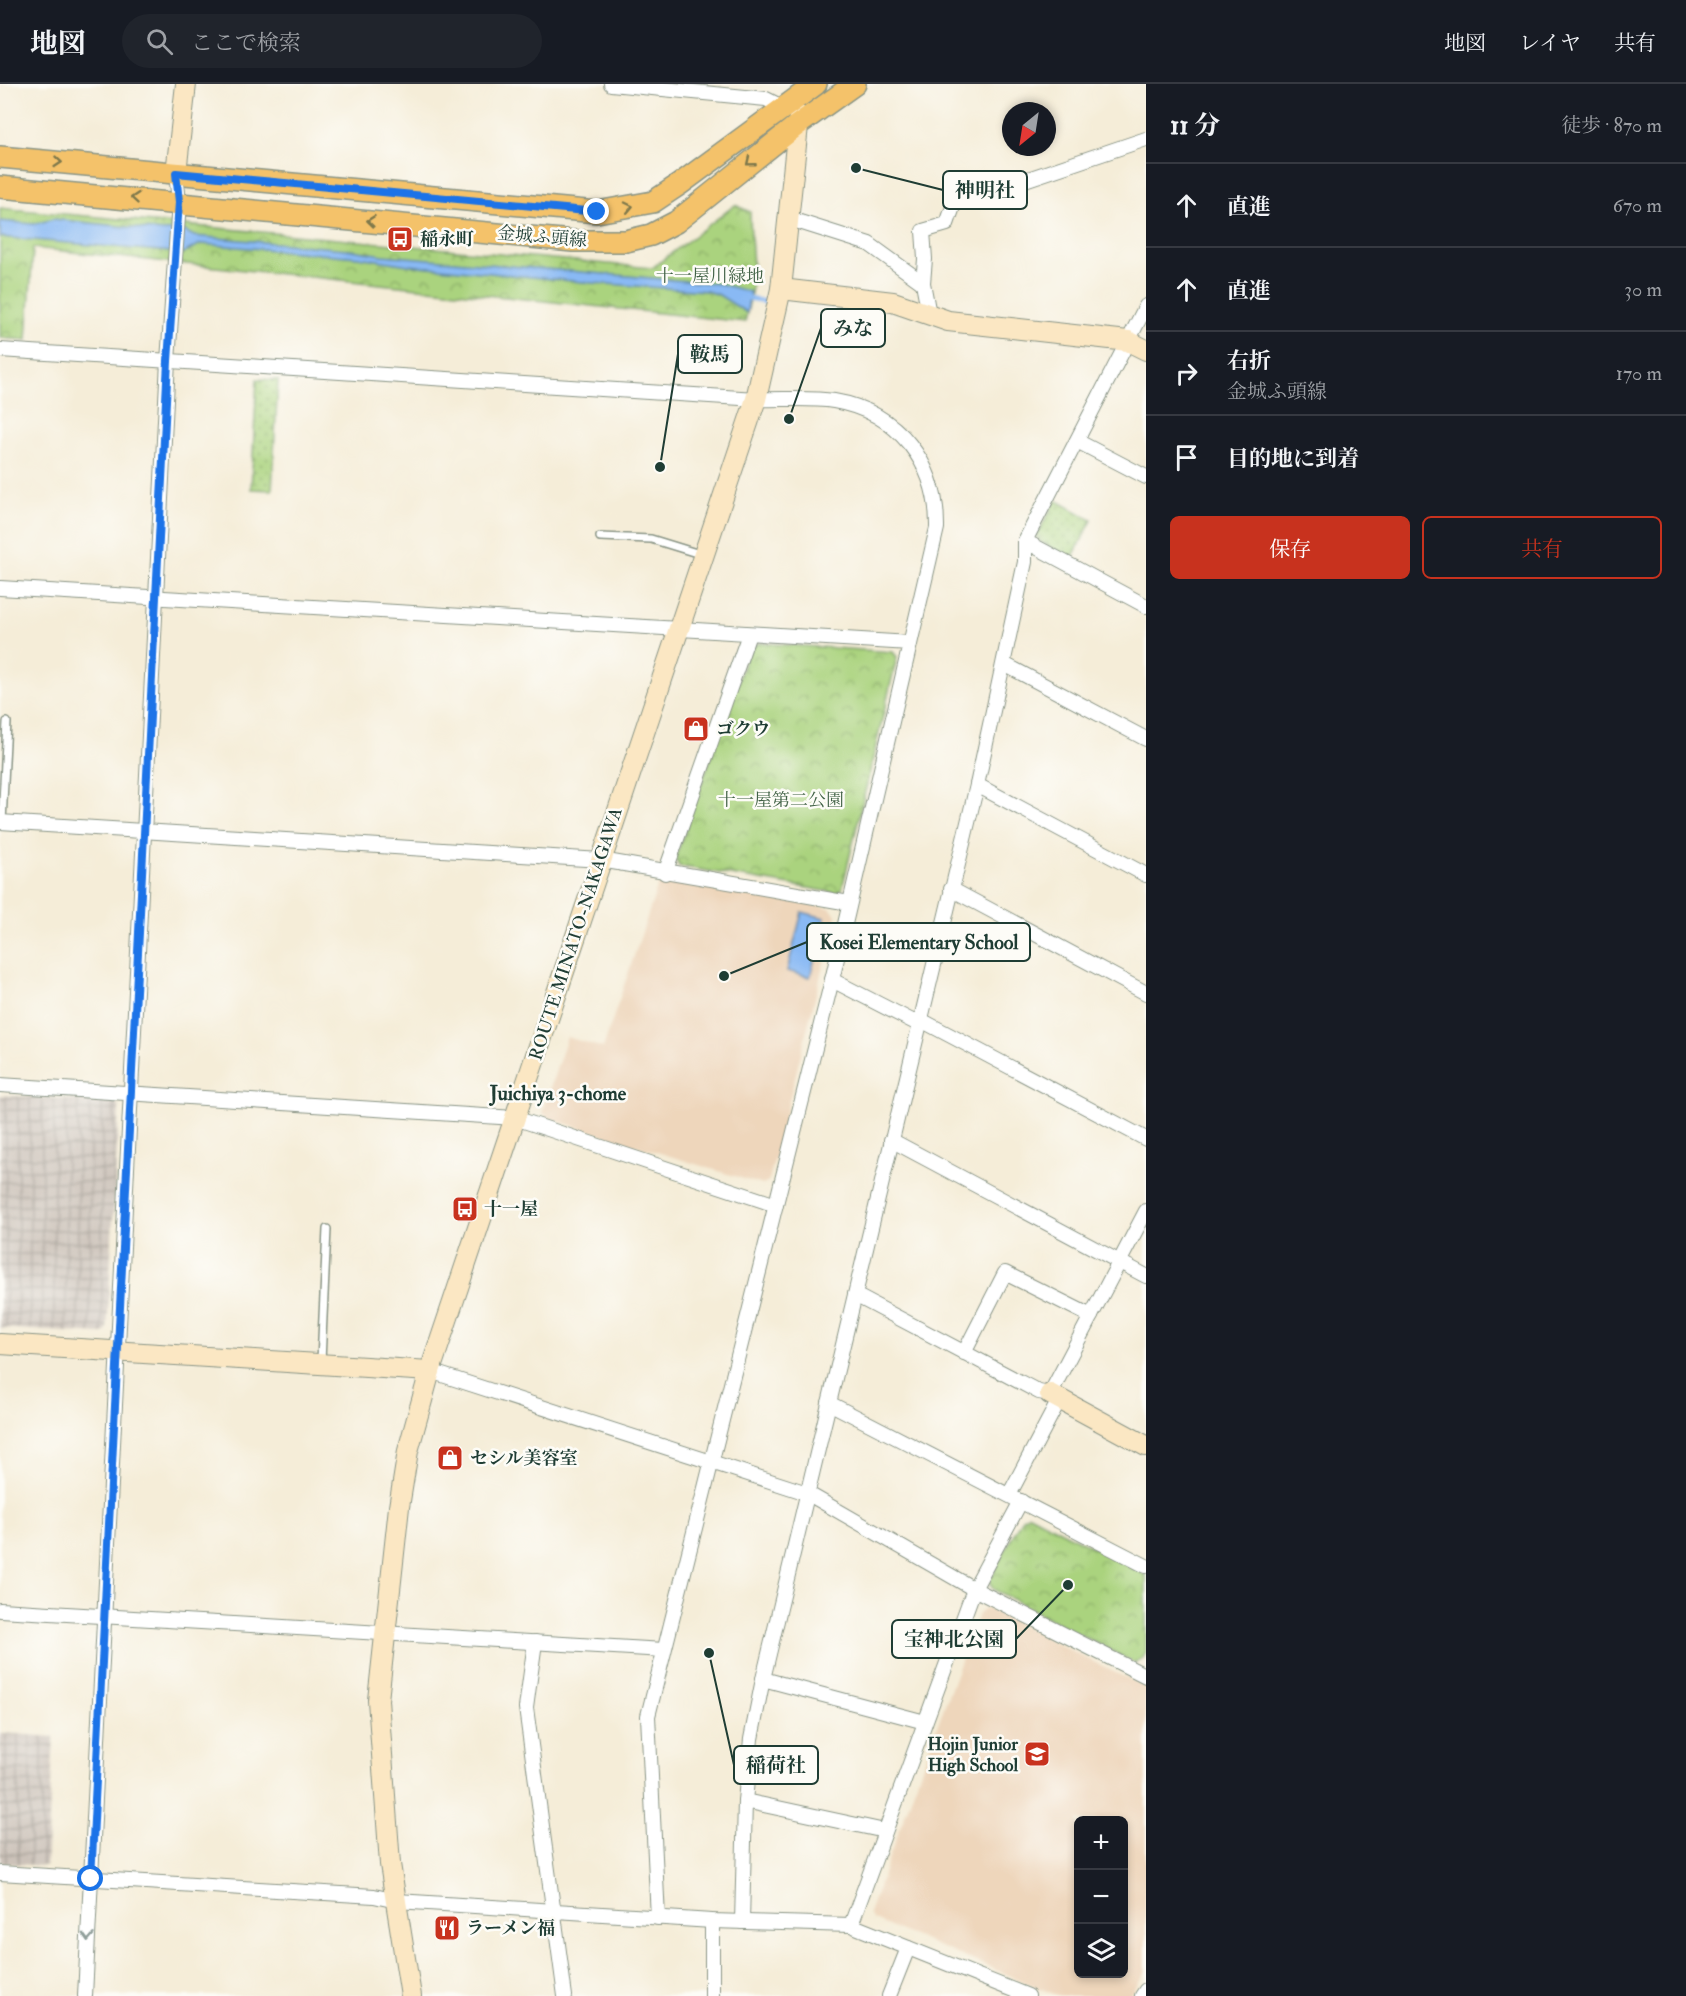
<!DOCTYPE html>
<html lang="ja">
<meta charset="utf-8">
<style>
:root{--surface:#171b24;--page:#20242c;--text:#f1f3f6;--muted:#9ea1a6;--line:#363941;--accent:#c8321e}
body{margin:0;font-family:"IM FELL Double Pica","Noto Serif JP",serif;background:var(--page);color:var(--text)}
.controls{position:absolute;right:18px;bottom:18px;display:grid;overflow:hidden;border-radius:9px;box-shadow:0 3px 9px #0003}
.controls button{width:54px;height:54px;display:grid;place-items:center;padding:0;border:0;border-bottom:2px solid var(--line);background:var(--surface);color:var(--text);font:30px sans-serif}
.compass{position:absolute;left:1002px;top:18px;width:54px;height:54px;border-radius:50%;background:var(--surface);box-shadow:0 3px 9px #0003;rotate:210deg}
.stop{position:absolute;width:18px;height:18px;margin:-14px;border:4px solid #1a73e8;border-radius:50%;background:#fff}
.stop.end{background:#1a73e8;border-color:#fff;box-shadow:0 2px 6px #0008}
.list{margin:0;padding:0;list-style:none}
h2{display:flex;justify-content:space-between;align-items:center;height:78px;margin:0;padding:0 24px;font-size:26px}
h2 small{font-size:20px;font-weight:400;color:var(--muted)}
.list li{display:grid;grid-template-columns:39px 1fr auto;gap:18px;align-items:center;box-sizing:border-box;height:84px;padding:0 24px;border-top:2px solid var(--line)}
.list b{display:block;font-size:22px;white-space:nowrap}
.list p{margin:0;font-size:20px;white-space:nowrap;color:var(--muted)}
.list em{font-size:20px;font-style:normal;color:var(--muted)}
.actions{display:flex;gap:12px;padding:18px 24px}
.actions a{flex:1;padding:14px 0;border:2px solid var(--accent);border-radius:9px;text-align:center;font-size:21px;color:var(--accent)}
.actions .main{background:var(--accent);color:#fff}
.icon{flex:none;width:33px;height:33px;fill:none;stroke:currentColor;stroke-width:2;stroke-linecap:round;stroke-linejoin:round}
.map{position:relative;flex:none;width:1146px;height:1912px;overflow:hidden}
header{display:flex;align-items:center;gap:36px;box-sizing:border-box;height:84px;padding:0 30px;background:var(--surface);border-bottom:2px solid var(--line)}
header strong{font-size:28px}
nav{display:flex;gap:33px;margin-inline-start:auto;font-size:21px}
.search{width:420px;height:54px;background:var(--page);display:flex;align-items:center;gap:15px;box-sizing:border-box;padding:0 21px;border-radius:33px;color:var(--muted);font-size:22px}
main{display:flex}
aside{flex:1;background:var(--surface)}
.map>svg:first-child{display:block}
.built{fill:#eed6bb;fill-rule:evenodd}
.industrial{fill:url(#industrial-grid)}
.park{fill:url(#park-crowns);stroke:#648859;stroke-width:1.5}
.garden{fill:url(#garden-dots);stroke:#648859;stroke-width:1.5}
.water{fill:#89b9f4;stroke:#547b94;stroke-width:1.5}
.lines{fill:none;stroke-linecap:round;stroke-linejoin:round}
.stream{stroke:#89b9f4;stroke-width:4.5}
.lane-casing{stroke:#8a9586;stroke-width:10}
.street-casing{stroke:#8a9586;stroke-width:16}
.secondary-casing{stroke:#8a9586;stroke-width:22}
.primary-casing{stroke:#8a9586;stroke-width:24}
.lane{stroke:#fff;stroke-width:7}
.street{stroke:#fff;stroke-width:14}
.secondary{stroke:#fbe7c3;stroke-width:20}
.primary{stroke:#f4c26a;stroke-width:21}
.oneway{stroke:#7f794c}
.oneway2{stroke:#8f9e9a}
.route{stroke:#1a73e8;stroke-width:8}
.labels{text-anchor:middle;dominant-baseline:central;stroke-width:5;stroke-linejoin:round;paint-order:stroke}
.street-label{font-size:18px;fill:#1f3d34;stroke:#fdfcf7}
.poi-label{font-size:18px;font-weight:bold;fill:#1f3d34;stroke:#fdfcf7;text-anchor:start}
.park-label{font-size:18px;fill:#426246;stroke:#fdfcf7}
.neighbourhood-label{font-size:20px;font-weight:bold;fill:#1f3d34;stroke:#fdfcf7}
.leader{fill:none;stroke:#1f3d34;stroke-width:2}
.callout-dot{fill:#1f3d34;stroke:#fdfcf7;stroke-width:2}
.callout{fill:#fdfcf7;stroke:#1f3d34;stroke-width:2}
.callout-label{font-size:20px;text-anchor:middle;font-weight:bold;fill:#1f3d34}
</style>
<header>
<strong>地図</strong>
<div class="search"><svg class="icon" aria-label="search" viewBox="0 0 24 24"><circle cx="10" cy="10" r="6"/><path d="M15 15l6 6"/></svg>ここで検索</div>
<nav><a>地図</a><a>レイヤ</a><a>共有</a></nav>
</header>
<main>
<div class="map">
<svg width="1146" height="1912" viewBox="0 0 1146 1912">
<defs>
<pattern id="industrial-grid" width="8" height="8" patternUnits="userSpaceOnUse" patternTransform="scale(1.5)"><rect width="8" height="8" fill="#ccc2b9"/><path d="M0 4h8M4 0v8" fill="none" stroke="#a59f97"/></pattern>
<pattern id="park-crowns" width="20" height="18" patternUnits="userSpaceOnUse" patternTransform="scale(1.5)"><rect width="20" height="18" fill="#aad37e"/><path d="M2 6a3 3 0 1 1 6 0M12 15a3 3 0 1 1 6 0" fill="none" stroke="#8aac68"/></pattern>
<pattern id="garden-dots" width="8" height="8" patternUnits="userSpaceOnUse" patternTransform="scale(1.5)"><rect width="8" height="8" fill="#aad37e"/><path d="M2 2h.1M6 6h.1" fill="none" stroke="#8aac68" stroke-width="1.8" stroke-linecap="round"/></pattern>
</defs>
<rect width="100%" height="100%" fill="#fdfcf7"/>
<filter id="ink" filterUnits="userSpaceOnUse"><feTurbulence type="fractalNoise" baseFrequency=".0167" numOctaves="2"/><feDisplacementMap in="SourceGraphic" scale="12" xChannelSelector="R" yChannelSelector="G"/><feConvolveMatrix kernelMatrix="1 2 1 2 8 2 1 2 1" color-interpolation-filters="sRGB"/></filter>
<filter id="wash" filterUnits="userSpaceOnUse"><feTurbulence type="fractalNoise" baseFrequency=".008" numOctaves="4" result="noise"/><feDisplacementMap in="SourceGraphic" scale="24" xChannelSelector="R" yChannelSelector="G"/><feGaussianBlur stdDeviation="1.35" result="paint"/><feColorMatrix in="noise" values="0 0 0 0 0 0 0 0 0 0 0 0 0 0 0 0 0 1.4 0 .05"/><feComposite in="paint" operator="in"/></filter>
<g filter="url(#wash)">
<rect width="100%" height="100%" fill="#f5edd8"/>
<g class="built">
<path d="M 660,795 L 830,824 L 836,831 L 769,1096 L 763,1101 L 548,1034 L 542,1028 L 567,953 L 603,964 Z"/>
<path d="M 986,1524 L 1146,1604 L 1146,1887 L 1129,1912 L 1059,1912 L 872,1835 L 869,1829 L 978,1530 ZM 1078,1736 L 1124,1736 L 1124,1890 L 1078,1890 Z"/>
</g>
<g class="industrial">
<path d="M 0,1011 L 116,1018 L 119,1023 L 107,1246 L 103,1250 L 0,1244 Z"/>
<path d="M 0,1649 L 54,1653 L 46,1782 L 0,1779 Z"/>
</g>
<g class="park">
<path d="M 735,121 L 750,128 C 750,149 753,169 753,190 C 753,206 748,223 745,238 L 33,164 L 27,256 L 0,254 L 0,124 L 652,184 Z"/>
<path d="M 759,559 L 893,568 L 897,573 L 842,805 L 837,809 L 679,782 L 675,775 L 749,565 Z"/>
<path d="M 1029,1430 L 1146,1491 L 1146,1568 L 1143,1574 L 1134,1579 L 993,1505 L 989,1497 L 1022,1434 Z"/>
</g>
<g class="garden">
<path d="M 257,295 L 278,296 L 272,406 L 251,405 Z"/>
<path d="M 1056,416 L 1092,436 L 1072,474 L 1039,457 L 1037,451 Z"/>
</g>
<g class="water">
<path d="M 54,135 L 162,147 L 183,146 L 194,152 L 347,165 L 383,171 L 721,200 L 750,208 L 747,229 L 719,211 L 706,207 L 592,199 L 408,181 L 358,173 L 201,160 L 183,169 L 0,153 L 0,137 L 34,140 Z"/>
<path d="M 802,828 L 825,834 L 810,893 L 787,887 Z"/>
</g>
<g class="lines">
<path class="stream" d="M 745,213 L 772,220"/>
</g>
</g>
<g filter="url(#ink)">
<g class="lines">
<g class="lane-casing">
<g id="lane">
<path d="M 600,453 L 651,455 L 703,471"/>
<path d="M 2,738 L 7,638"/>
<path d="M 321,1277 L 327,1145"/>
</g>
</g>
<g class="street-casing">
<g id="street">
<path d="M 611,0 L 766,15 L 784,24"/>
<path d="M 787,134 L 869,160 L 923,199"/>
<path d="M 929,230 L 923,199 L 925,175 L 923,147 L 947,140 L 954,120 L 1146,55"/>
<path d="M 0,266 L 756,315 C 781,316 809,313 834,317 C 899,328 938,381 937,444 L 832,896 L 648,1632 L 658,1834"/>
<path d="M 1077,357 L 1146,393"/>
<path d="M 1025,457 L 1146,522"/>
<path d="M 0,504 L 910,559"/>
<path d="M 1004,580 L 1146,655"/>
<path d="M 977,701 L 1146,791"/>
<path d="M 0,738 L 601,776 L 849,819"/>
<path d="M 665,789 L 749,550"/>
<path d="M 951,805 L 1146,909"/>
<path d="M 832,896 L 918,940"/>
<path d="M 919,935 L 1146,1055"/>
<path d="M 0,1001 L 515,1034 L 776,1121"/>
<path d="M 891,1056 L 1146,1192"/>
<path d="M 855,1211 L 1039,1308 L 1050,1310 L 1146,1127"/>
<path d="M 964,1269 L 1005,1189 L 1091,1232"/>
<path d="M 430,1287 L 807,1409 L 974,1505 L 1146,1592"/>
<path d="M 829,1319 L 1146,1482"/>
<path d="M 1009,1411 L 1059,1316"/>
<path d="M 0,1526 L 664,1566"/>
<path d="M 535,1558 L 526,1624 L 565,1912"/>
<path d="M 763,1595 L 925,1638"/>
<path d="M 745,1717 L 885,1747"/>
<path d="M 0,1789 L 374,1812 L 397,1817 L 712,1837 L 851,1841 L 1028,1912"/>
<path d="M 712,1837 L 712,1912"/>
<path d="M 742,1838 L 745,1717 L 751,1655 L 763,1595 L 977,701 L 1025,478 L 1025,457 L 1146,222"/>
<path d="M 851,1841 L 974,1505 L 1021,1417"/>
<path d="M 85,1912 L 168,277 L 179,118 L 176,89"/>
<path d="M 889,1912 L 908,1864"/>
<path d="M 1142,1912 L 1146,1906"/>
</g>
</g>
<g class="secondary-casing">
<g id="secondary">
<path d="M 176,89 L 186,0"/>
<path d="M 781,205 L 893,218 L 948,237 L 1128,257 L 1146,266"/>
<path d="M 0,1260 L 430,1287"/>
<path d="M 1050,1310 L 1146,1362"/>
<path d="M 411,1912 L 390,1780 L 378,1616 L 399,1423 L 408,1367 L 430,1287 L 756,315 L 781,205 L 799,32"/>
</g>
</g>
<g class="primary-casing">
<g id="primary">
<path d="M 0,73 L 597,128 L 653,118 L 680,100 L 816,0"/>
<path d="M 0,103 L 573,157 L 626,157 L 651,151 L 676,138 L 796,42 L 855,0"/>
</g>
</g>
<use href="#lane" class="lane"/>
<use href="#street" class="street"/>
<use href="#secondary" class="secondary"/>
<use href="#primary" class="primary"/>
</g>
<defs><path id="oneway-chevron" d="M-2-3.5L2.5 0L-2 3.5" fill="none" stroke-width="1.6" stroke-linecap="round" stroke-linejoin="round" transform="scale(1.5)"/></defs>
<g class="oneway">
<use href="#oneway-chevron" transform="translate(58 78) rotate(5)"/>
<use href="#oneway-chevron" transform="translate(750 78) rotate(141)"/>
<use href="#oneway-chevron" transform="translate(135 114) rotate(-175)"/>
<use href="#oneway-chevron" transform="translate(629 123) rotate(-12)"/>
<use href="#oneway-chevron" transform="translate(371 137) rotate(-174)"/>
</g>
<use class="oneway2" href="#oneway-chevron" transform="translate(88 1853) rotate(93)"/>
</g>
<g class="lines" filter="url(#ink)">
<path class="route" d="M 91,1795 L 168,277 L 179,118 L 176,89 L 597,128"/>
</g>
<defs>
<g id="bus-square" transform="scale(1.35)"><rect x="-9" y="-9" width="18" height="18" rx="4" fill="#c8321e" stroke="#fdfcf7"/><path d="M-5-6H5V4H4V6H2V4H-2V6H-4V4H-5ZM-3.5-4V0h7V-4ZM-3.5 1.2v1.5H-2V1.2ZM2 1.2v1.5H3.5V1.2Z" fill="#fff"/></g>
<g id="shop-square" transform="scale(1.35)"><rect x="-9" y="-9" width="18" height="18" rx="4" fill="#c8321e" stroke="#fdfcf7"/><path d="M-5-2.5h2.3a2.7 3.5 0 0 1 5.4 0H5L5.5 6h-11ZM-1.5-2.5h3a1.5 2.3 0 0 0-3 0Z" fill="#fff"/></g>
<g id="school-square" transform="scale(1.35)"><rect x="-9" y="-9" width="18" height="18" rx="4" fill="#c8321e" stroke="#fdfcf7"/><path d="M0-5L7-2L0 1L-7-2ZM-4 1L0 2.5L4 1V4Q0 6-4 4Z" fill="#fff"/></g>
<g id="restaurant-square" transform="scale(1.35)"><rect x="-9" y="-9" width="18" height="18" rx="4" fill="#c8321e" stroke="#fdfcf7"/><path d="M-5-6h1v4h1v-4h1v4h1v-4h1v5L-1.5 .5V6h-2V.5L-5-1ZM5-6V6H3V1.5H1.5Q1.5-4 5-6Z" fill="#fff"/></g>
</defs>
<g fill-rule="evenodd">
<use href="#bus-square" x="400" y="155"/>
<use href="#shop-square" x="696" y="645"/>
<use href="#bus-square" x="465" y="1125"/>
<use href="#shop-square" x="450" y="1374"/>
<use href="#school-square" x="1037" y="1670"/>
<use href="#restaurant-square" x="447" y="1844"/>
</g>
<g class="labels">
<g class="street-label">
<text transform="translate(542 153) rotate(5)">金城ふ頭線</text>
<text transform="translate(576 850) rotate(-72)">ROUTE MINATO-NAKAGAWA</text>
</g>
<g class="poi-label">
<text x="420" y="155">稲永町</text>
<text x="716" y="645">ゴクウ</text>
<text x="484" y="1125">十一屋</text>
<text x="470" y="1374">セシル美容室</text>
<text x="1018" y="1660" text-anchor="end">Hojin Junior<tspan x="1018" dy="21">High School</tspan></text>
<text x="466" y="1844">ラーメン福</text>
</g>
<g class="park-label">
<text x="710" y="192">十一屋川緑地</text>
<text x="781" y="716">十一屋第二公園</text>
</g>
<g class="neighbourhood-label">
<text x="558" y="1009">Juichiya 3-chome</text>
</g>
</g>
<path class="leader" d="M856 84L943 106M789 335L821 244M660 383L678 270M724 892L807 858M1068 1501L1016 1555M709 1569L734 1681"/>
<g class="callout-dot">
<circle cx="856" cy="84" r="6"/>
<circle cx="789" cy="335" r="6"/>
<circle cx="660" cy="383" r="6"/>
<circle cx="724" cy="892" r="6"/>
<circle cx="1068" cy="1501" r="6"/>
<circle cx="709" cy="1569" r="6"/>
</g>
<g class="callout">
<rect x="943" y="87" width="84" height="38" rx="6"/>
<rect x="821" y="225" width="64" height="38" rx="6"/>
<rect x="678" y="251" width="64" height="38" rx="6"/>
<rect x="807" y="839" width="223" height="38" rx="6"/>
<rect x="892" y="1536" width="124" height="38" rx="6"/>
<rect x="734" y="1662" width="84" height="38" rx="6"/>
</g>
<g class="callout-label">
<text x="985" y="113">神明社</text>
<text x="853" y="251">みな</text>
<text x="710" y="277">鞍馬</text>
<text x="919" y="865">Kosei Elementary School</text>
<text x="954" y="1562">宝神北公園</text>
<text x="776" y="1688">稲荷社</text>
</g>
</svg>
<div class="controls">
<button>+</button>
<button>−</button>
<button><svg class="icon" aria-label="layers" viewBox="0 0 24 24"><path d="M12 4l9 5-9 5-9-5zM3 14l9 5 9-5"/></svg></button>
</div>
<svg class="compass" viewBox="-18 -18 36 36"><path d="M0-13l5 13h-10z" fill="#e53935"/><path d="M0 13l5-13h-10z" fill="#9ea1a6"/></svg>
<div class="stop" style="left:91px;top:1795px"></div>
<div class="stop end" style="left:597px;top:128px"></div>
</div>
<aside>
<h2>11 分<small>徒歩 · 870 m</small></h2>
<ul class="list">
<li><svg class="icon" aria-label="ahead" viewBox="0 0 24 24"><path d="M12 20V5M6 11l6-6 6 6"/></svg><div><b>直進</b></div><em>670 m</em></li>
<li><svg class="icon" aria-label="ahead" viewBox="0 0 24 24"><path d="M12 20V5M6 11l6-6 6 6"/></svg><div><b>直進</b></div><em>30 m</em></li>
<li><svg class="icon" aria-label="right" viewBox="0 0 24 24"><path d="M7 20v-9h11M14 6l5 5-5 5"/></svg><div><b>右折</b><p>金城ふ頭線</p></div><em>170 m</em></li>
<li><svg class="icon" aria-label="arrive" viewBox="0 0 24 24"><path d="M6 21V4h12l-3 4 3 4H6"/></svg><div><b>目的地に到着</b></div></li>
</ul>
<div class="actions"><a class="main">保存</a><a>共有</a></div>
</aside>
</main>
